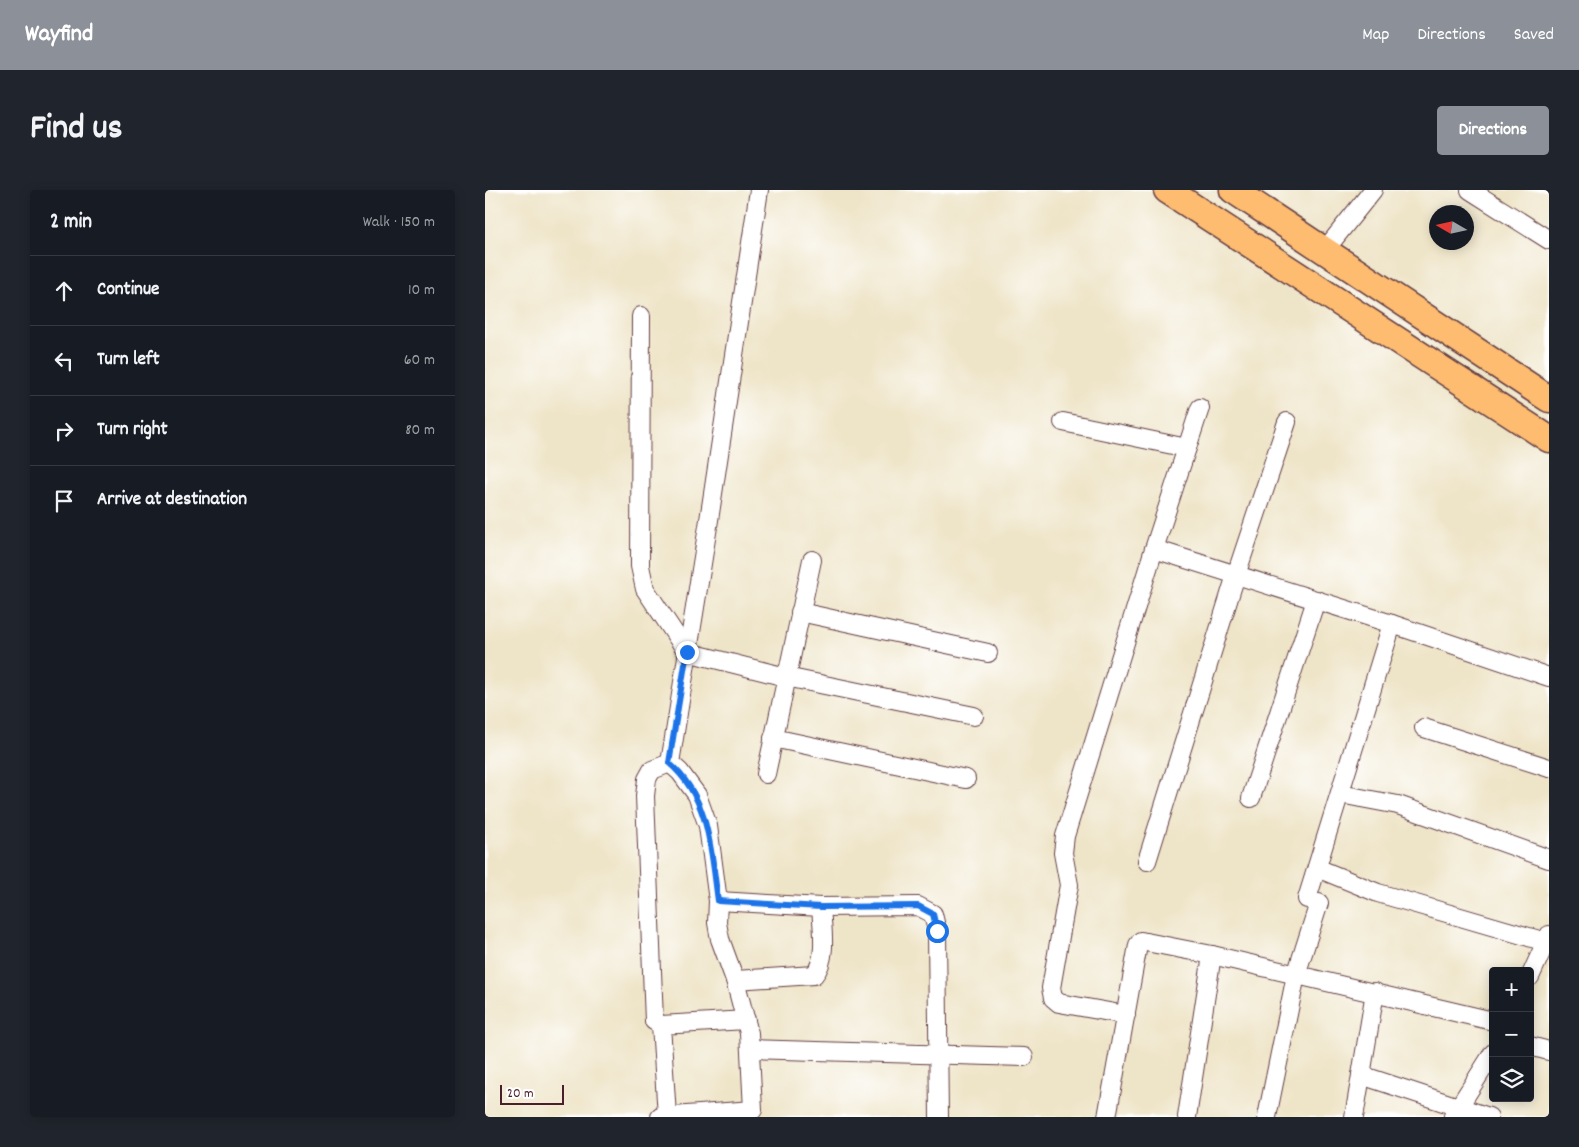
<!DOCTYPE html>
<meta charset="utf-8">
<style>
:root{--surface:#171b24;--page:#20242c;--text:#f1f3f6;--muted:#9ea1a6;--line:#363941;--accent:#8c9099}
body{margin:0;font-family:Dekko,sans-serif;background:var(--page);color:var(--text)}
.controls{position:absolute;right:15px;bottom:15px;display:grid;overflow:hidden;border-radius:5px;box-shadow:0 2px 12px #0003}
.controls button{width:45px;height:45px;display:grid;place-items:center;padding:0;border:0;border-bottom:1px solid var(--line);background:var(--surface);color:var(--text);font:25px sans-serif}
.compass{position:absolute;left:944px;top:15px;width:45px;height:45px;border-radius:50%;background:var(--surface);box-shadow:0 2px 12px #0003;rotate:279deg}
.scale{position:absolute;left:15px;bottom:12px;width:64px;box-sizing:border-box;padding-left:5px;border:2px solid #4a1f2b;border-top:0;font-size:14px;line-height:18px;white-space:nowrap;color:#4a1f2b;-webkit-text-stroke:4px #fff;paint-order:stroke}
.stop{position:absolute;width:15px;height:15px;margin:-11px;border:4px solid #1a73e8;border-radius:50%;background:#fff}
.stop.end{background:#1a73e8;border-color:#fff;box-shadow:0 1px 5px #0008}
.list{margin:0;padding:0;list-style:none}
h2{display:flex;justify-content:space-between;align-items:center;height:65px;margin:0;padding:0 20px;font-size:21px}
h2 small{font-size:16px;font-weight:400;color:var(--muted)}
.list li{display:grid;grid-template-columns:32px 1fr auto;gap:15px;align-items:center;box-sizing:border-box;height:70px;padding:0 20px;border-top:1px solid var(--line)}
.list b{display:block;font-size:19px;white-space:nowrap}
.list em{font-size:16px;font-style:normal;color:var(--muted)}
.icon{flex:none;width:28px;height:28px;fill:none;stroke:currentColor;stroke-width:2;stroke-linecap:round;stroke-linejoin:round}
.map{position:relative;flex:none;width:1064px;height:927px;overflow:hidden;border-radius:5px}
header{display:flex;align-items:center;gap:30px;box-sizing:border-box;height:70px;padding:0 25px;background:var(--accent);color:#fff}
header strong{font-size:24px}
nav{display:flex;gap:28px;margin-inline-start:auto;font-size:18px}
.intro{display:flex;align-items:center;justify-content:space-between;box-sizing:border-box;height:120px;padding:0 30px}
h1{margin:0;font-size:35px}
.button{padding:12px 22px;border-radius:5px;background:var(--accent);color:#fff;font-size:18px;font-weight:700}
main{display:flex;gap:30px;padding:0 30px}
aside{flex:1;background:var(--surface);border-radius:5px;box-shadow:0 2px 12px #0003}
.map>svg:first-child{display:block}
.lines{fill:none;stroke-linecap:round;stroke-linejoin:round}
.minor-casing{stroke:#633d42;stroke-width:20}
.primary-casing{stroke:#633d42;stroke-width:29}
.minor{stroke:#fff;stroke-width:18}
.primary{stroke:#febc70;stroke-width:26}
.route{stroke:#1a73e8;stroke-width:6}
</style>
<header>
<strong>Wayfind</strong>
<nav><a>Map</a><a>Directions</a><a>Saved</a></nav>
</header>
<div class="intro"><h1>Find us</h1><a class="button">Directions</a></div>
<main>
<aside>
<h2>2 min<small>Walk · 150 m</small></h2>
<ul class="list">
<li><svg class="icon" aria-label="ahead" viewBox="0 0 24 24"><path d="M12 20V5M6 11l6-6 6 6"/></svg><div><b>Continue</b></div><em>10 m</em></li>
<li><svg class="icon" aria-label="left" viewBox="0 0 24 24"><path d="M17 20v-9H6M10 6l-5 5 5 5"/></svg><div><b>Turn left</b></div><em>60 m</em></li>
<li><svg class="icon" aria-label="right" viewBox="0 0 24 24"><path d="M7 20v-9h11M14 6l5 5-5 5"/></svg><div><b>Turn right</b></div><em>80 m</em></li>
<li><svg class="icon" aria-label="arrive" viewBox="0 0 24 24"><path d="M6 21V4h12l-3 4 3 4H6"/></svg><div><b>Arrive at destination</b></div></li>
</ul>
</aside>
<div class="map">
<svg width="1064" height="927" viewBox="0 0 1064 927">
<rect width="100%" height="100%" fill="#fff"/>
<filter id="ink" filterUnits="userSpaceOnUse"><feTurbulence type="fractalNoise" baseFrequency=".02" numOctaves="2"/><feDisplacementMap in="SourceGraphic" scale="10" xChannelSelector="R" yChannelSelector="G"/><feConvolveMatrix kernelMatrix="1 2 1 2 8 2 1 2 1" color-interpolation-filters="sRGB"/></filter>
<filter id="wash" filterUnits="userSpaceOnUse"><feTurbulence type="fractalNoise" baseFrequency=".0096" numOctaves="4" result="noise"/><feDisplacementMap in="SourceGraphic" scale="20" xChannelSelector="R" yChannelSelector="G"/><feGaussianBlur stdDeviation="1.12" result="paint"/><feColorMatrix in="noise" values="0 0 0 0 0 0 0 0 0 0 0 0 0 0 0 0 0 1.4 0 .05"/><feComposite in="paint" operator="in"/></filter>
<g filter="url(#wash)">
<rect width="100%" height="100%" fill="#eee4c7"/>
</g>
<g filter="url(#ink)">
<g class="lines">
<g class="minor-casing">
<g id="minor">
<path d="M 985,0 L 1064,50"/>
<path d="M 840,60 L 888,0"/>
<path d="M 156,126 L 155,376 L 160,399 L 202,462 L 301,487 L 489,526"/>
<path d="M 578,232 L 702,258"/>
<path d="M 669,359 L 715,218"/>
<path d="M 315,422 L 503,463"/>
<path d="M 939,538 L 1064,578"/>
<path d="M 288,548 L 481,589"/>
<path d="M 185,573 L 167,580 L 162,589 L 160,606 L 169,831 L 176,835 L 261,830"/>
<path d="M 281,584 L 327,370"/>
<path d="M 855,604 L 913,615 L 1064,669"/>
<path d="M 766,608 L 831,410"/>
<path d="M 662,671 L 751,385 L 802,232"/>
<path d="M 832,678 L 893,703 L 1061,752"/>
<path d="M 822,709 L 907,434"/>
<path d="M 233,711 L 336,717 L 433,716 L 448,724 L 452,741 L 454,927"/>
<path d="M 1045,787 L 1064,745"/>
<path d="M 250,790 L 329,785 C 343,769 337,737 336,717"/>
<path d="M 641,825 L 574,813 L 568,808 L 566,798 L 584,695 L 578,663 L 580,646 L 669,359 L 907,434 L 1064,487"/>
<path d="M 176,835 L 182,926"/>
<path d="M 1045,856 L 1064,861"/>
<path d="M 266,859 L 539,867"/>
<path d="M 876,885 L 1004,927"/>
<path d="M 968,926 L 1008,863"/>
<path d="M 175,927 L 268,920 L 264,843 L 250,790 L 235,749 L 232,733 L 233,711 L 223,636 L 212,605 L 195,582 L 185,573 L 224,330 L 274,0"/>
<path d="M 622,927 L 653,755 L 656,751 L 727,765 L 1008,831"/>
<path d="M 702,927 L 727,765"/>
<path d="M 782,927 L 811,785 L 834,713"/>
<path d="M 869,927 L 890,802"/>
</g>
</g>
<g class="primary-casing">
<g id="primary">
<path d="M 682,0 L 1064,249"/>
<path d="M 748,0 L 1064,209"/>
</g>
</g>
<use href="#minor" class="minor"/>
<use href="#primary" class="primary"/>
</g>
</g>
<g class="lines" filter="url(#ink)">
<path class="route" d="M 202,462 L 184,573 C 225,608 226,661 233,711 L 336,717 L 433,716 L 448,724 L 452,741"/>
</g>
</svg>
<div class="controls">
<button>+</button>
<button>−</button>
<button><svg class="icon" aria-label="layers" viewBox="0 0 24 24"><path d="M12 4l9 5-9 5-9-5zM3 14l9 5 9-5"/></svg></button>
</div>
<svg class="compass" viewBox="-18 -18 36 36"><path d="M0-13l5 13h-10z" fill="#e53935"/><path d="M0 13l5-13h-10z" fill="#9ea1a6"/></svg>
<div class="scale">20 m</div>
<div class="stop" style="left:452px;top:741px"></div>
<div class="stop end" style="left:202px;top:462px"></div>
</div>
</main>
